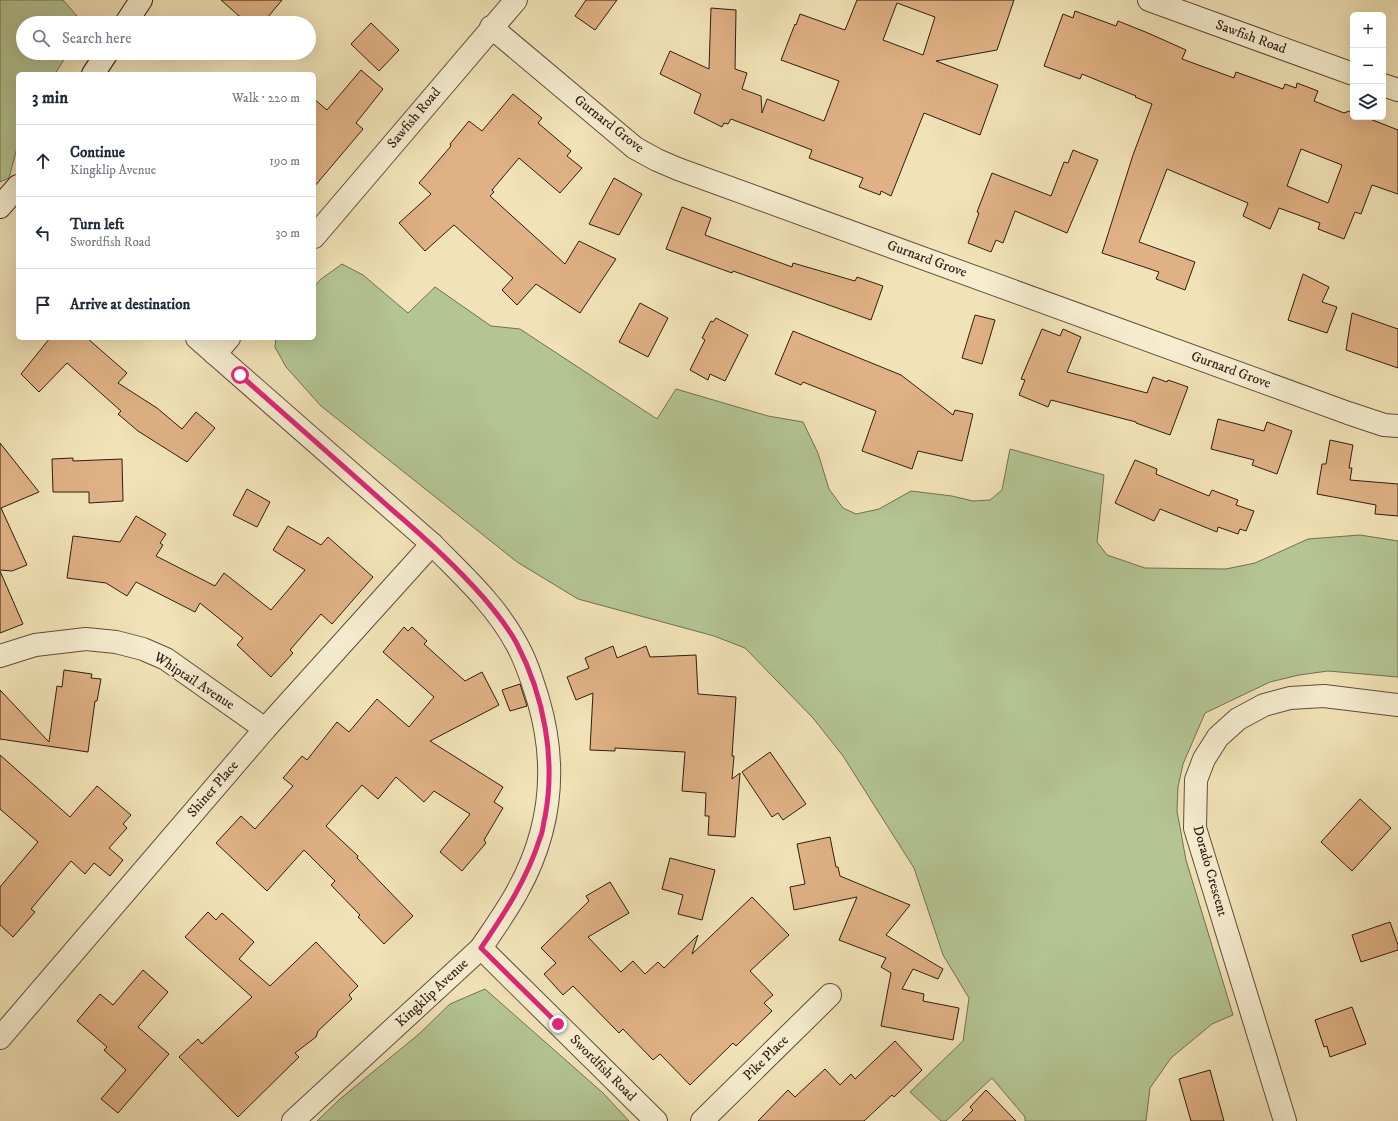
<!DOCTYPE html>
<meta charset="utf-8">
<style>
:root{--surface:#fff;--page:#f2f2f3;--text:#1f2937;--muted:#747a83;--line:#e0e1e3}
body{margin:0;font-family:"IM FELL DW Pica",serif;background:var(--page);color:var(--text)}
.controls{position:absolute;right:12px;top:12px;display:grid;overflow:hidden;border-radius:6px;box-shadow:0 4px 16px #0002}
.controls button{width:36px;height:36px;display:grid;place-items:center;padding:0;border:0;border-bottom:1px solid var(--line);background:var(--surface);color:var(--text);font:20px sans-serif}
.stop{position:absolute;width:12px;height:12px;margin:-9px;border:3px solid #db2777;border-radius:50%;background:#fff}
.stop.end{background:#db2777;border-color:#fff;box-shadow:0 1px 4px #0008}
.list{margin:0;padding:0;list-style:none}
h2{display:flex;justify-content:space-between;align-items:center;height:52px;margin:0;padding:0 16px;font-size:17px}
h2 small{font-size:13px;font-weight:400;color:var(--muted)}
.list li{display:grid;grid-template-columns:26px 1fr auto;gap:12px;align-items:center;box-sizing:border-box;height:72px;padding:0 16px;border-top:1px solid var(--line)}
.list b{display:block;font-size:15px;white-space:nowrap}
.list p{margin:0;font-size:13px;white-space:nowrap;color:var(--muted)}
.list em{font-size:13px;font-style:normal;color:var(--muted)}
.icon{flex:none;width:22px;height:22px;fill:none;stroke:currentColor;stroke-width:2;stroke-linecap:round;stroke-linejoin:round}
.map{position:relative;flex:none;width:1398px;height:1121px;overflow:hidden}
.search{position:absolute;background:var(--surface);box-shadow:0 4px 16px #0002;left:16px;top:16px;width:300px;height:44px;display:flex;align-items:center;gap:10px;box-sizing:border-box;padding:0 14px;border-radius:22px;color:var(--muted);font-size:15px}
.panel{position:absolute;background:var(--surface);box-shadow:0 4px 16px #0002;left:16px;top:72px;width:300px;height:268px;border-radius:6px}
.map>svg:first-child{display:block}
.green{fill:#b4c593;stroke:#727053}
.building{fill:#dfb184;stroke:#301c13;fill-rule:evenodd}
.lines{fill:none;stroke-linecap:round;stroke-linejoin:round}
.street-casing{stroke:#604e3c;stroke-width:24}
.secondary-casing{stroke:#301c13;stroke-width:24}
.street{stroke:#f6edd0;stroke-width:22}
.secondary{stroke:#f6edd0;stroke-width:22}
.route{stroke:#db2777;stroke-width:5}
.labels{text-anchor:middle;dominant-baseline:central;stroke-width:3;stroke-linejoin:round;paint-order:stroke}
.street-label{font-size:14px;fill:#301c13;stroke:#f6edd0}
</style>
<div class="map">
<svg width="1398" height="1121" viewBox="0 0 1398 1121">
<rect width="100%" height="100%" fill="#f1e3b7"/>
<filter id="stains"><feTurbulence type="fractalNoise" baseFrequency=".005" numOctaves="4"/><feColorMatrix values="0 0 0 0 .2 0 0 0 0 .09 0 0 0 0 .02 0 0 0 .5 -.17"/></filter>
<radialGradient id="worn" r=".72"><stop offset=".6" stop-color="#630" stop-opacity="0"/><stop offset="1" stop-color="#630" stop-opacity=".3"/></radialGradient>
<g class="green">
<path d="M 0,0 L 63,0 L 83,23 L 23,23 L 23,53 L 68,53 L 55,74 L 18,74 L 18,144 L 9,178 L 0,182 Z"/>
<path d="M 342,264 L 363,275 L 408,313 L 435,287 L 491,326 L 520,329 L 657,419 L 676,389 L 768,416 L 803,422 L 818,453 L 829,489 L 843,508 L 856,514 L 879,509 L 911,491 L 952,496 L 973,501 L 990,500 L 1002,490 L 1010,449 L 1104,475 L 1097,542 L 1107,555 L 1145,568 L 1226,569 L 1255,563 L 1308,539 L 1360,535 L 1398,541 L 1398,677 L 1328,671 L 1299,675 L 1270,682 L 1205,713 L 1183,764 L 1178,787 L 1177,811 L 1186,860 L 1233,1015 L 1212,1024 L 1171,1058 L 1150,1088 L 1146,1121 L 1025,1121 L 1025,1117 L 992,1078 L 946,1121 L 941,1121 L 910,1092 L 963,1041 L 969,998 L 943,955 L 914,868 L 843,756 L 813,718 L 745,648 L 714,636 L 578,599 L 517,562 L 321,406 L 286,367 L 275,347 L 276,338 L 314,338 L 314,287 L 321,279 Z"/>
<path d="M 485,989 L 603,1093 L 629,1121 L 317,1121 L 340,1099 L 419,1034 L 450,1004 Z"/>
</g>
<g class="building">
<path d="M 221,0 L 282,0 L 263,23 L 247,23 Z"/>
<path d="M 586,0 L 617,0 L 595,30 L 575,16 Z"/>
<path d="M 857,0 L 1014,0 L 997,50 L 936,61 L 998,85 L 980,135 L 924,113 L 891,196 L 881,191 L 880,195 L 859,187 L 863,178 L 809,158 L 812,150 L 731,119 L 728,124 L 724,123 L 722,127 L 694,113 L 701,94 L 660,74 L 670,51 L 709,69 L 711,8 L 736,10 L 735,69 L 747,73 L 742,89 L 761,96 L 762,113 L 767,99 L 824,121 L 839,81 L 781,60 L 795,24 L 796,25 L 800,14 L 845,30 ZM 897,3 L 935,17 L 923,55 L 883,40 Z"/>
<path d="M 1075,11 L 1116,26 L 1118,21 L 1148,33 L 1186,50 L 1182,59 L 1234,78 L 1236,72 L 1283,89 L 1285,84 L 1296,88 L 1297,83 L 1318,91 L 1314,101 L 1344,113 L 1349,111 L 1353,112 L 1353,117 L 1365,117 L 1398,130 L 1398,194 L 1372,185 L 1361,214 L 1355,212 L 1344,239 L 1318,229 L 1320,223 L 1279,208 L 1270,229 L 1243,216 L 1248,203 L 1167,169 L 1139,242 L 1195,262 L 1185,290 L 1156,279 L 1159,272 L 1102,253 L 1133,155 L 1152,104 L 1135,97 L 1136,96 L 1082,74 L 1080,79 L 1044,66 L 1063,14 L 1073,18 ZM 1301,149 L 1342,165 L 1328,203 L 1287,186 Z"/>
<path d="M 371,23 L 399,50 L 379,71 L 351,44 Z"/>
<path d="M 361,70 L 383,89 L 356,123 L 363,129 L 314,187 L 314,99 L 327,110 Z"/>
<path d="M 513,94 L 542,118 L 538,123 L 571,151 L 567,156 L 582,168 L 560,193 L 519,158 L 492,190 L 494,192 L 490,196 L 565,264 L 579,241 L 616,259 L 580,313 L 536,284 L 517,305 L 502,290 L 513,278 L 454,225 L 425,251 L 399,223 L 431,194 L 419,183 L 451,146 L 450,144 L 469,121 L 482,131 Z"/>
<path d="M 1073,150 L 1098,160 L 1067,233 L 1015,211 L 1003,243 L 996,240 L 991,252 L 968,243 L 979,213 L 977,212 L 992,173 L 1051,196 L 1064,162 L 1068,163 Z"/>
<path d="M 614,178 L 642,194 L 619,235 L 589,224 Z"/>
<path d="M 682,207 L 711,218 L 705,235 L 792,267 L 793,263 L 855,281 L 857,277 L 883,286 L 871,320 L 733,271 L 732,273 L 666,249 Z"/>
<path d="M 1303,274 L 1329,287 L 1322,302 L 1337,307 L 1327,333 L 1288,320 Z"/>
<path d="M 640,303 L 668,318 L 648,357 L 619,342 Z"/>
<path d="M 1352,313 L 1398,329 L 1398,368 L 1346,350 Z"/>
<path d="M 975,315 L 995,320 L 982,364 L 962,358 Z"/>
<path d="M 716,318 L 748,335 L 725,381 L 710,374 L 708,380 L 690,370 L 705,340 L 702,338 L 711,321 L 713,322 Z"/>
<path d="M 1042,329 L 1060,336 L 1063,329 L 1081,337 L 1067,372 L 1147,393 L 1153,377 L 1167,382 L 1168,380 L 1188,387 L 1170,435 L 1136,423 L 1136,422 L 1051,400 L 1048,407 L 1019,395 L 1025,380 L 1021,379 Z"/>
<path d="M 793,331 L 901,375 L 953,415 L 955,410 L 973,414 L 962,461 L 918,451 L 912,469 L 862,451 L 876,411 L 803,382 L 801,385 L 775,374 Z"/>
<path d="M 50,338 L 87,338 L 127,373 L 118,383 L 157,408 L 182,429 L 196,412 L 215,428 L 187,462 L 138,431 L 118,414 L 121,411 L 67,363 L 39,392 L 21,374 Z"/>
<path d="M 1218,419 L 1264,431 L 1267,422 L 1292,431 L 1277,474 L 1252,465 L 1254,460 L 1211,449 Z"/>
<path d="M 1330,440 L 1353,445 L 1349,468 L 1352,468 L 1350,480 L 1398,484 L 1398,516 L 1375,514 L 1376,505 L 1317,494 L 1322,464 L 1326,464 Z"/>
<path d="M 0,443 L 39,492 L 1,508 L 27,565 L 12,571 L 0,570 Z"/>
<path d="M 73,458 L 73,461 L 122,459 L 123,501 L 89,503 L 89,492 L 53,492 L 52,459 Z"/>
<path d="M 1135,460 L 1157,469 L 1156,474 L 1209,496 L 1212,490 L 1238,500 L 1236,505 L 1254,511 L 1246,531 L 1240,529 L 1238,534 L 1218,527 L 1217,532 L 1160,509 L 1154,521 L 1115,503 Z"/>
<path d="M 247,489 L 270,502 L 257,527 L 233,515 Z"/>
<path d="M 136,516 L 166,534 L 160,543 L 163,545 L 156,556 L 215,586 L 224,573 L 271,610 L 305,570 L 273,550 L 288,526 L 321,545 L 328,537 L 373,577 L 332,624 L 321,614 L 290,650 L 293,653 L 271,677 L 237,645 L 243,638 L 200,603 L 195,612 L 136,582 L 127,596 L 106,583 L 67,578 L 73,536 L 120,542 Z"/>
<path d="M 0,571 L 23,624 L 0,633 Z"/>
<path d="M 404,627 L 408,631 L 412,627 L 427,641 L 424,644 L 465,681 L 482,672 L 499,705 L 430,741 L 503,787 L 494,802 L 503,808 L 484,840 L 486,843 L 462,871 L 440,852 L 470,814 L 434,791 L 424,802 L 396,777 L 378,799 L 362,785 L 326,826 L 358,856 L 357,858 L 413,916 L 384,944 L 358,917 L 360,915 L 331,885 L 335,881 L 304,850 L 267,891 L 216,843 L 241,816 L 255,829 L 293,786 L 283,778 L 302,756 L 307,760 L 337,722 L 349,732 L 377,699 L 409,727 L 434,697 L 383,652 Z"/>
<path d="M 613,646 L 617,658 L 646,646 L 650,657 L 696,655 L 698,694 L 736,697 L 732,756 L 734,756 L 732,779 L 740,773 L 735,837 L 708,835 L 709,816 L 705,816 L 706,793 L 682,791 L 685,752 L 615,748 L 615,751 L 590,750 L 593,693 L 576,700 L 567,677 L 589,668 L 585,658 Z"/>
<path d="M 64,670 L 92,674 L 91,678 L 101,679 L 97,701 L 95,701 L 88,752 L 0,739 L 0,690 L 49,742 L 57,686 L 62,687 Z"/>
<path d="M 520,684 L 527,706 L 510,711 L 502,690 Z"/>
<path d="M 770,752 L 806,804 L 783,820 L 778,813 L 772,817 L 742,772 Z"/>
<path d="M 0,755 L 70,817 L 97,786 L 131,815 L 123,824 L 127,828 L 109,848 L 123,860 L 110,876 L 94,863 L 85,874 L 71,861 L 31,909 L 35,912 L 13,937 L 0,925 L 0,887 L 38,842 L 0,809 Z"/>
<path d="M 1360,799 L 1391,828 L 1352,871 L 1321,842 Z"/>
<path d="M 830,837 L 836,867 L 838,867 L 840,876 L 910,905 L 886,935 L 943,969 L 938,979 L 913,969 L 902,989 L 924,994 L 923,1001 L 959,1008 L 953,1040 L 881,1026 L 891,973 L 881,967 L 886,958 L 839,940 L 857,897 L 794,910 L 790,887 L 805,884 L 797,844 Z"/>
<path d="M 670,858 L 715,870 L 702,920 L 678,914 L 683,895 L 662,889 Z"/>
<path d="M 610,882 L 629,913 L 588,937 L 621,972 L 633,961 L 645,974 L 658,962 L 664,968 L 698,935 L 692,954 L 752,897 L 789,935 L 750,971 L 773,995 L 764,1003 L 772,1011 L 736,1046 L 733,1043 L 690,1085 L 660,1054 L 653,1060 L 623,1029 L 619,1033 L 573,986 L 563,995 L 544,974 L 556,963 L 541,948 L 589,901 L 586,896 Z"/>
<path d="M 208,912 L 216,920 L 222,913 L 254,942 L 239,959 L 270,986 L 316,942 L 358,986 L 349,995 L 352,999 L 318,1031 L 316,1037 L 295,1053 L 299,1057 L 238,1117 L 179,1057 L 198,1039 L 202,1044 L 252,997 L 185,937 Z"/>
<path d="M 1390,922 L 1398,945 L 1398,950 L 1361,962 L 1352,935 Z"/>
<path d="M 143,970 L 168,992 L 138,1027 L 169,1054 L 118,1113 L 101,1099 L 126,1070 L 104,1050 L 107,1047 L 77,1021 L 100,994 L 113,1005 Z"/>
<path d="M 1352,1007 L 1366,1044 L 1330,1057 L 1327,1046 L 1324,1047 L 1315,1020 Z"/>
<path d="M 895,1041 L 922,1070 L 894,1097 L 892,1095 L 864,1121 L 758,1121 L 788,1090 L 795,1097 L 825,1069 L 840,1085 L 851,1074 L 855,1079 Z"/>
<path d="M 1210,1070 L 1224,1121 L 1191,1121 L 1179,1079 Z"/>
<path d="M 986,1090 L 1016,1121 L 962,1121 L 973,1110 L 970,1107 Z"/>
</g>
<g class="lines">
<g class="street-casing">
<g id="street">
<path d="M 1149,0 L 1353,74"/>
<path d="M 491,27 L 635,148 L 657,160 L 678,169 L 1348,413 L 1384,425 L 1398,426"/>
<path d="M 1383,85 L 1398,90"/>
<path d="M 314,237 L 516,0"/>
<path d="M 197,338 L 432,544 C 462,575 495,604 516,643 C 526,660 532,680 538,699 C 558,766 551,831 517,892 C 506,912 493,930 481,948 L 293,1121"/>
<path d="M 215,354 L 229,338"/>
<path d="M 0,656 L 35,645 L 86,639 L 116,642 L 143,649 L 166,659 L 265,729"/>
<path d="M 481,948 L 656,1121"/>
<path d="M 0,1038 L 265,729 L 432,544"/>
<path d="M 702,1121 L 830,995"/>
<path d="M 1285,1121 L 1195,828 L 1196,780 L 1204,759 L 1218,737 L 1238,719 L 1264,705 L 1290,698 L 1324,696 L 1398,705"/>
</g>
</g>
<g class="secondary-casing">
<g id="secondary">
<path d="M 126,23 L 141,0"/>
<path d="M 93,74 L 107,53"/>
<path d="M 0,207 L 18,186"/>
</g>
</g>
<use href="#street" class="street"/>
<use href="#secondary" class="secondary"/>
</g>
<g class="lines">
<path class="route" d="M 240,375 C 290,419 340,463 390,508 C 423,536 455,565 483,597 C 495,611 508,627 517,644 C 544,696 556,759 545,817 C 543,824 543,832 540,838 C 527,879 505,913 481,948 L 558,1024"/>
</g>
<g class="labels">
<g class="street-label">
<text transform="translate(1251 37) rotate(20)">Sawfish Road</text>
<text transform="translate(414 118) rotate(-50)">Sawfish Road</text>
<text transform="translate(609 124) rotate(38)">Gurnard Grove</text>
<text transform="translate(927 259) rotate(20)">Gurnard Grove</text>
<text transform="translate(1231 370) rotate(20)">Gurnard Grove</text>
<text transform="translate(194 681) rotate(33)">Whiptail Avenue</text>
<text transform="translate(213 789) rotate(-49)">Shiner Place</text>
<text transform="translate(1210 871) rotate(74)">Dorado Crescent</text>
<text transform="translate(432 993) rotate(-43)">Kingklip Avenue</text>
<text transform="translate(766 1058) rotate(-45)">Pike Place</text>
<text transform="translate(603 1068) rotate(45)">Swordfish Road</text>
</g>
</g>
<rect width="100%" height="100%" filter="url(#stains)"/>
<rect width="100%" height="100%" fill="url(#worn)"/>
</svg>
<div class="controls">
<button>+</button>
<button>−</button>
<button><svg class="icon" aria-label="layers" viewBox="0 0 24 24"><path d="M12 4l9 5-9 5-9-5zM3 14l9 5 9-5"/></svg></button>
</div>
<div class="stop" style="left:240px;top:375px"></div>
<div class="stop end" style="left:558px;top:1024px"></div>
<div class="search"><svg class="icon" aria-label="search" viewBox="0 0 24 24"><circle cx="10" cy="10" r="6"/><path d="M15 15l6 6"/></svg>Search here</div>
<section class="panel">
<h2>3 min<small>Walk · 220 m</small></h2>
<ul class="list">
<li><svg class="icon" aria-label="ahead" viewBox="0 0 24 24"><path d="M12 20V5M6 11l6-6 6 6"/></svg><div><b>Continue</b><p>Kingklip Avenue</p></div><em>190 m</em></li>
<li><svg class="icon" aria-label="left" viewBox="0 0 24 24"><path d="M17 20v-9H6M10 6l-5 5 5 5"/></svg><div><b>Turn left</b><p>Swordfish Road</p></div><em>30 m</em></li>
<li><svg class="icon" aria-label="arrive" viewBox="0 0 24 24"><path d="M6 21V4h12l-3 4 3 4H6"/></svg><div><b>Arrive at destination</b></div></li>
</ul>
</section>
</div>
